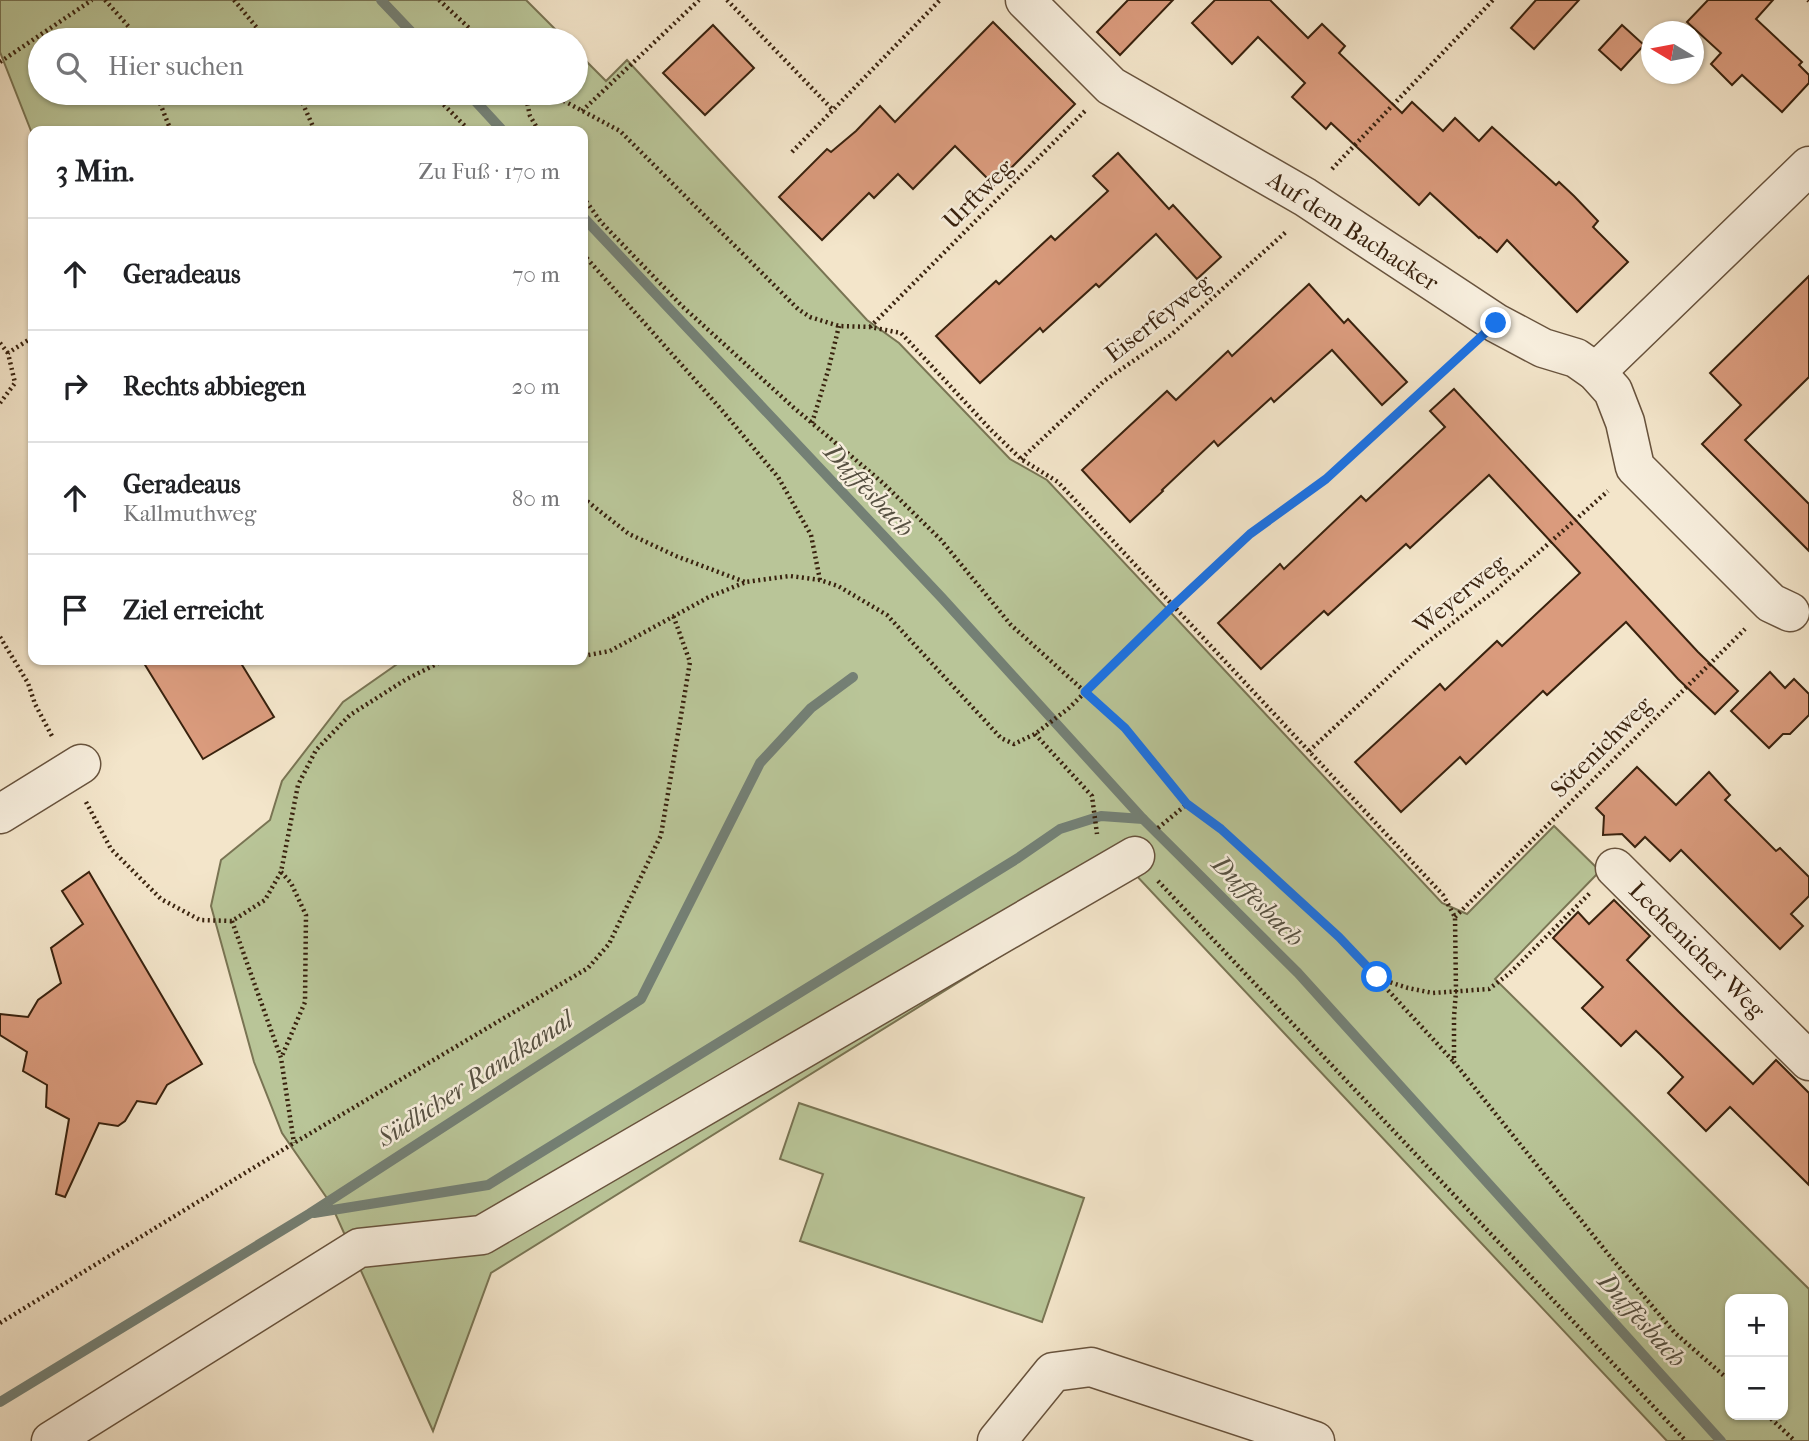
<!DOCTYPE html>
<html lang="de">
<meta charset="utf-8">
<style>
:root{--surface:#fff;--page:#f2f2f2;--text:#202124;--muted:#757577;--line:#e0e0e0}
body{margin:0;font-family:"IM FELL French Canon",serif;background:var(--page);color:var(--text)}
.controls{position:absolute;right:21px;bottom:21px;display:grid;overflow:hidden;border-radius:14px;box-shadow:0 2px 5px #0004}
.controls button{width:63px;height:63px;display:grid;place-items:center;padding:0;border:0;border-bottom:2px solid var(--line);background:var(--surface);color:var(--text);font:35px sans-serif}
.compass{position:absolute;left:1641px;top:21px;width:63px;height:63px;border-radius:50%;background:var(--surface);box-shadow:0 2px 5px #0004;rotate:280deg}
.stop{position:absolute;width:21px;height:21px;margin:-16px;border:5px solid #1a73e8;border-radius:50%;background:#fff}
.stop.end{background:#1a73e8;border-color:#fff;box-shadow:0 2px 7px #0008}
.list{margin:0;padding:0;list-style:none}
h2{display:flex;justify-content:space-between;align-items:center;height:91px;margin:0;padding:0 28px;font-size:30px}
h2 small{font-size:23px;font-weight:400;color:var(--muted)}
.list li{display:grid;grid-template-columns:46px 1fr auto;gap:21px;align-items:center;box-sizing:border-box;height:112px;padding:0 28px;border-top:2px solid var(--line)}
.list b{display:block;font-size:26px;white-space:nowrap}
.list p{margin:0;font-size:23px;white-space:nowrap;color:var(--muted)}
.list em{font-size:23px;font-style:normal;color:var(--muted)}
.icon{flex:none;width:38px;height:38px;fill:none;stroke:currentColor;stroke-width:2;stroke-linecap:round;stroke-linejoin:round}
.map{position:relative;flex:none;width:1809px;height:1441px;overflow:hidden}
.search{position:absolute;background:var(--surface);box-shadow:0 2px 5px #0004;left:28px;top:28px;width:560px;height:77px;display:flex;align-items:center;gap:18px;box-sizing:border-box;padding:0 24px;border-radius:38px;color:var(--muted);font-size:26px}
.panel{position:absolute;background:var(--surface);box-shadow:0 2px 5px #0004;left:28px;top:126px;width:560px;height:539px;border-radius:14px}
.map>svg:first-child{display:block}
.green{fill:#b9c598;stroke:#797453;stroke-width:2;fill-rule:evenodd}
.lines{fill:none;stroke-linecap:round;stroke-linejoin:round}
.stream{stroke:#748075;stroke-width:10}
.building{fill:#da9b7d;stroke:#39220e;stroke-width:2}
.minor-casing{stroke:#68533d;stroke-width:41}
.path{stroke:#39220e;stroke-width:4.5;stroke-dasharray:2 3.5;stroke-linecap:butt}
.minor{stroke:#f7eedd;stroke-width:38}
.route{stroke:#1a73e8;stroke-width:9}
.labels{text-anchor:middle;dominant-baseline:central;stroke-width:5;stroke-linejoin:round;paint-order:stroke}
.street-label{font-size:24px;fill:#39220e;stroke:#f7eedd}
.water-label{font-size:26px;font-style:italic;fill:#575142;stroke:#f7eedd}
</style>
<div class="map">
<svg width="1809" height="1441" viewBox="0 0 1809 1441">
<rect width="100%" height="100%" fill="#f3e5ca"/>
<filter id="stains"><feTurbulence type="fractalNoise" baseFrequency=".00286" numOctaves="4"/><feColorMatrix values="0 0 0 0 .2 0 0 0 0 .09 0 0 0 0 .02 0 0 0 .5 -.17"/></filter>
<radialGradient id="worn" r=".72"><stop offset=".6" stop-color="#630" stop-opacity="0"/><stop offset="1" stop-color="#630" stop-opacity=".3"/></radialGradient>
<g class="green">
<path d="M 0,0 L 526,0 L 566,40 L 40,40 L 40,93 L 576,93 L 576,51 L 606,81 L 627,60 L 867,320 L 899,343 L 1010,459 L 1047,480 L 1442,903 L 1467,914 L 1554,826 L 1600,871 L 1495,979 L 1809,1289 L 1809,1441 L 1667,1441 L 1134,873 L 491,1273 L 433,1431 L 331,1204 L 282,1133 L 254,1062 L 211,906 L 221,860 L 270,820 L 282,781 L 343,702 L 403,660 L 583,660 L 583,131 L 33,131 L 33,136 L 0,52 ZM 1730,1299 L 1783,1299 L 1783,1415 L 1730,1415 Z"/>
<path d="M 799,1103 L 1084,1198 L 1042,1322 L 800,1241 L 823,1174 L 780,1159 Z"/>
</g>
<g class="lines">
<g class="stream">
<path d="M 381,0 L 419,40"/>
<path d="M 468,93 L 503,131"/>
<path d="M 583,217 L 942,598 L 1143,819 L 1298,973 L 1721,1441"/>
<path d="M 314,1213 L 488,1185 L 1018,858 L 1060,829 L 1101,816 L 1143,819"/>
<path d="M 0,1402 L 309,1214 L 641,999 L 760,763 L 811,708 L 853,677"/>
</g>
</g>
<g class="building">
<path d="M 1128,0 L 1173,0 L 1120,55 L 1097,32 Z"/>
<path d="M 1215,0 L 1270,0 L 1308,38 L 1322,24 L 1345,46 L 1339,53 L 1402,113 L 1412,102 L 1443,131 L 1455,118 L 1479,141 L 1492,127 L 1556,185 L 1559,182 L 1574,196 L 1598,221 L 1593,227 L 1628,262 L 1577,312 L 1507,240 L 1497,252 L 1480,237 L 1479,238 L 1430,193 L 1419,205 L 1331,123 L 1326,129 L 1292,97 L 1305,83 L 1258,37 L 1232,64 L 1192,23 Z"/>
<path d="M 1536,0 L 1579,0 L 1534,49 L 1511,28 Z"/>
<path d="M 1708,0 L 1773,0 L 1756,19 L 1802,62 L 1799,65 L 1809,75 L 1809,83 L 1782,112 L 1742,75 L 1732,85 L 1711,64 L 1721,53 L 1687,22 Z"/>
<path d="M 993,22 L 1075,104 L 994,185 L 955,146 L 913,189 L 898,174 L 874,198 L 869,193 L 822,240 L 779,197 L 827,149 L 831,152 L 856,131 L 880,106 L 895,122 Z"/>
<path d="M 713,25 L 754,68 L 705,115 L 663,73 Z"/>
<path d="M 1622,25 L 1644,45 L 1621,70 L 1599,50 Z"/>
<path d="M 1118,153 L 1169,209 L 1173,205 L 1221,257 L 1197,279 L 1156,234 L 1099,287 L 1096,284 L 1043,332 L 1040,328 L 980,383 L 936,336 L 996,281 L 999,284 L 1051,236 L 1055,240 L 1108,191 L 1093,176 Z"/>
<path d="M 1809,276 L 1809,377 L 1745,440 L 1809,504 L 1809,551 L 1702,444 L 1741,405 L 1710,373 Z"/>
<path d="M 1309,284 L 1344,323 L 1348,319 L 1407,382 L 1382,405 L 1332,350 L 1274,402 L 1271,398 L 1218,446 L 1214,441 L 1162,490 L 1163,491 L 1130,522 L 1082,470 L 1167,391 L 1176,400 L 1228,351 L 1232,356 Z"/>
<path d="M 1454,389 L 1698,652 L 1738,691 L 1715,714 L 1678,679 L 1626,622 L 1547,695 L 1543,691 L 1466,764 L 1460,757 L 1401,812 L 1355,762 L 1440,684 L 1445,690 L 1497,641 L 1502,646 L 1580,573 L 1489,475 L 1410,548 L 1406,544 L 1328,615 L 1324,611 L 1261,669 L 1218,623 L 1280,564 L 1284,569 L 1361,496 L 1366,501 L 1445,427 L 1430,411 Z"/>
<path d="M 142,660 L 239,660 L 274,717 L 203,759 Z"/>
<path d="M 1770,672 L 1785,688 L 1794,679 L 1809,694 L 1809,715 L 1790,734 L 1783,734 L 1769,748 L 1731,711 Z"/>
<path d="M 1637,767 L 1676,805 L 1709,772 L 1730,795 L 1725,800 L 1776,851 L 1780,848 L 1809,877 L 1809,896 L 1791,914 L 1803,926 L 1780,949 L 1681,850 L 1670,861 L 1645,837 L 1635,847 L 1622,834 L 1603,835 L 1604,816 L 1596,808 Z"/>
<path d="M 89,872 L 202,1064 L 167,1085 L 156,1104 L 137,1101 L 125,1121 L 118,1126 L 99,1123 L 65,1197 L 56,1194 L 69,1119 L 46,1107 L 47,1085 L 23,1071 L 27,1052 L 0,1035 L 0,1014 L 28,1017 L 38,1000 L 61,983 L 51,948 L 83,924 L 62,891 Z"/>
<path d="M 1614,900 L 1650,936 L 1627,960 L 1679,1012 L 1753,1084 L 1776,1060 L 1809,1093 L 1809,1185 L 1730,1107 L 1706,1131 L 1668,1093 L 1683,1077 L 1660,1054 L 1636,1031 L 1621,1046 L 1582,1008 L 1603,987 L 1553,938 L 1578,912 L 1589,924 Z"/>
</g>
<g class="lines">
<g class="minor-casing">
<g id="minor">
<path d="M 1025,0 L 1111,86 L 1305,197 L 1496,323 L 1543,348 L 1576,358 L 1596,372 L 1613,391 L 1625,422 L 1635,467 L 1771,603 L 1790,612"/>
<path d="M 1596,372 L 1809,166"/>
<path d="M 0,814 L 81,764"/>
<path d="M 1615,868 L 1809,1061"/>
<path d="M 51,1441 L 359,1248 L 482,1235 L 1135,856"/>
<path d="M 997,1441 L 1053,1372 L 1091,1367 L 1315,1441"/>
</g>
</g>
<g class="path">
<path d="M 105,0 L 129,27 L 135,40"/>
<path d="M 234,0 L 267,40"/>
<path d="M 439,0 L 482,40"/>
<path d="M 727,0 L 833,110"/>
<path d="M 1808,0 L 1809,1"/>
<path d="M 0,62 L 92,0"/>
<path d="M 156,93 L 171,131"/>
<path d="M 298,93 L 315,131"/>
<path d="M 432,93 L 470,131"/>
<path d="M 525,93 L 530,116 L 539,131"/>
<path d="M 549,93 L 620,131 L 798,309 L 810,317 L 839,326 L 870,327 L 901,333 L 991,430 L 1021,459 L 1058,482 L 1443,895 L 1455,917 L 1456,991 L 1454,1017 L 1454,1062 L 1609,1255 L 1675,1333 L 1730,1381"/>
<path d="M 582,111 L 699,0"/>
<path d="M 792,152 L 940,0"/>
<path d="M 1332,169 L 1493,0"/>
<path d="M 583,197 L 601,222 L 682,306 L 793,407 L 883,483 L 941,540 L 1011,625 L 1125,728 L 1187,804 L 1221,829 L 1339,937 L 1454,1062"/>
<path d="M 583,254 L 720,408 L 778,477 L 811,535 L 820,580"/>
<path d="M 870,327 L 1085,111"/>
<path d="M 0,343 L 8,353"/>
<path d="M 0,403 L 15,383 L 8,353 L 33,337"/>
<path d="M 812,423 L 828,371 L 839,326"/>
<path d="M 1021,459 L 1104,381 L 1171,335 L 1287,231"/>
<path d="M 583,498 L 629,534 L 676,556 L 745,582"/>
<path d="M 0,637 L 28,683 L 35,704 L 53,738"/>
<path d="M 583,656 L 610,651 L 709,597 L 746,582 L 790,576 L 820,580 L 838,586 L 887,615 L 1001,738 L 1014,744 L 1035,734 L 1069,708 L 1173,606 L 1250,534 L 1326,479 L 1467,350"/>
<path d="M 1035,734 L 1092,796 L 1097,834"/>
<path d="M 1309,751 L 1421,647 L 1496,590 L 1608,491"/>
<path d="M 86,802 L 111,849 L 161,899 L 200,920 L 232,921 L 265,900 L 281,872 L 298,785 L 316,750 L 350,715 L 405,680 L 444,660"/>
<path d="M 1158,828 L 1187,804"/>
<path d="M 281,872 L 291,883 L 306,915 L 305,1002 L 282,1056"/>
<path d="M 1158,881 L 1686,1441"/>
<path d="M 1455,917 L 1745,629"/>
<path d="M 232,921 L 281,1058 L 294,1143"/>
<path d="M 1380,979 L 1408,988 L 1433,993 L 1489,989 L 1510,973 L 1590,893"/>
<path d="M 0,1323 L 294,1143 L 588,968 L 609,944 L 661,835 L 690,662 L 673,615"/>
<path d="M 1767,1415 L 1795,1441"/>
</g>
<use href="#minor" class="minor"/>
</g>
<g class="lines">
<path class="route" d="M 1377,977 L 1339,937 L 1221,829 L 1187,804 L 1125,728 L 1085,692 L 1173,606 L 1250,534 L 1326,479 L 1496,323"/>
</g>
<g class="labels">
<g class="street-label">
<text transform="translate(978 194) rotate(-45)">Urftweg</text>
<text transform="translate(1353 231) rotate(33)">Auf dem Bachacker</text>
<text transform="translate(1158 318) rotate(-38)">Eiserfeyweg</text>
<text transform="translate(1460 594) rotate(-39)">Weyerweg</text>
<text transform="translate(1601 747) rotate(-45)">Sötenichweg</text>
<text transform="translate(1697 950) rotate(45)">Lechenicher Weg</text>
</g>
<g class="water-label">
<text transform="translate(869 490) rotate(47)">Duffesbach</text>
<text transform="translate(1258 901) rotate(45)">Duffesbach</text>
<text transform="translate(475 1079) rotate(-33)">Südlicher Randkanal</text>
<text transform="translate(1642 1320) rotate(48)">Duffesbach</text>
</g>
</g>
<rect width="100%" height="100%" filter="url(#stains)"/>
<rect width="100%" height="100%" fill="url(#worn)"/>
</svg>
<div class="controls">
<button>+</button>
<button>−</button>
</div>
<svg class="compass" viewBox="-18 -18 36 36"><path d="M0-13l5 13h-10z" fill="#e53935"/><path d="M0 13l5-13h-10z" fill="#757577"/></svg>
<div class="stop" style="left:1377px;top:977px"></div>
<div class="stop end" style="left:1496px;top:323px"></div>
<div class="search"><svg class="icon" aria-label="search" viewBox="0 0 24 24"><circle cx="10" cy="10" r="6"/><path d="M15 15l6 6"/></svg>Hier suchen</div>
<section class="panel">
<h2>3 Min.<small>Zu Fuß · 170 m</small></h2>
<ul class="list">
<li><svg class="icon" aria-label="ahead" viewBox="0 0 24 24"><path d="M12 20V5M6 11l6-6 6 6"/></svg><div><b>Geradeaus</b></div><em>70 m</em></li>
<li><svg class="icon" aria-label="right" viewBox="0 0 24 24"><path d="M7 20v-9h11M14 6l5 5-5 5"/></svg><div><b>Rechts abbiegen</b></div><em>20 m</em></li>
<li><svg class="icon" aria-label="ahead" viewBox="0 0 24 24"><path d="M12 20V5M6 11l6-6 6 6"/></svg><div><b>Geradeaus</b><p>Kallmuthweg</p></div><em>80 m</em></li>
<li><svg class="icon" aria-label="arrive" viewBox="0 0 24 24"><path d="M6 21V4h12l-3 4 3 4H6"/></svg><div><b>Ziel erreicht</b></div></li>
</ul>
</section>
</div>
